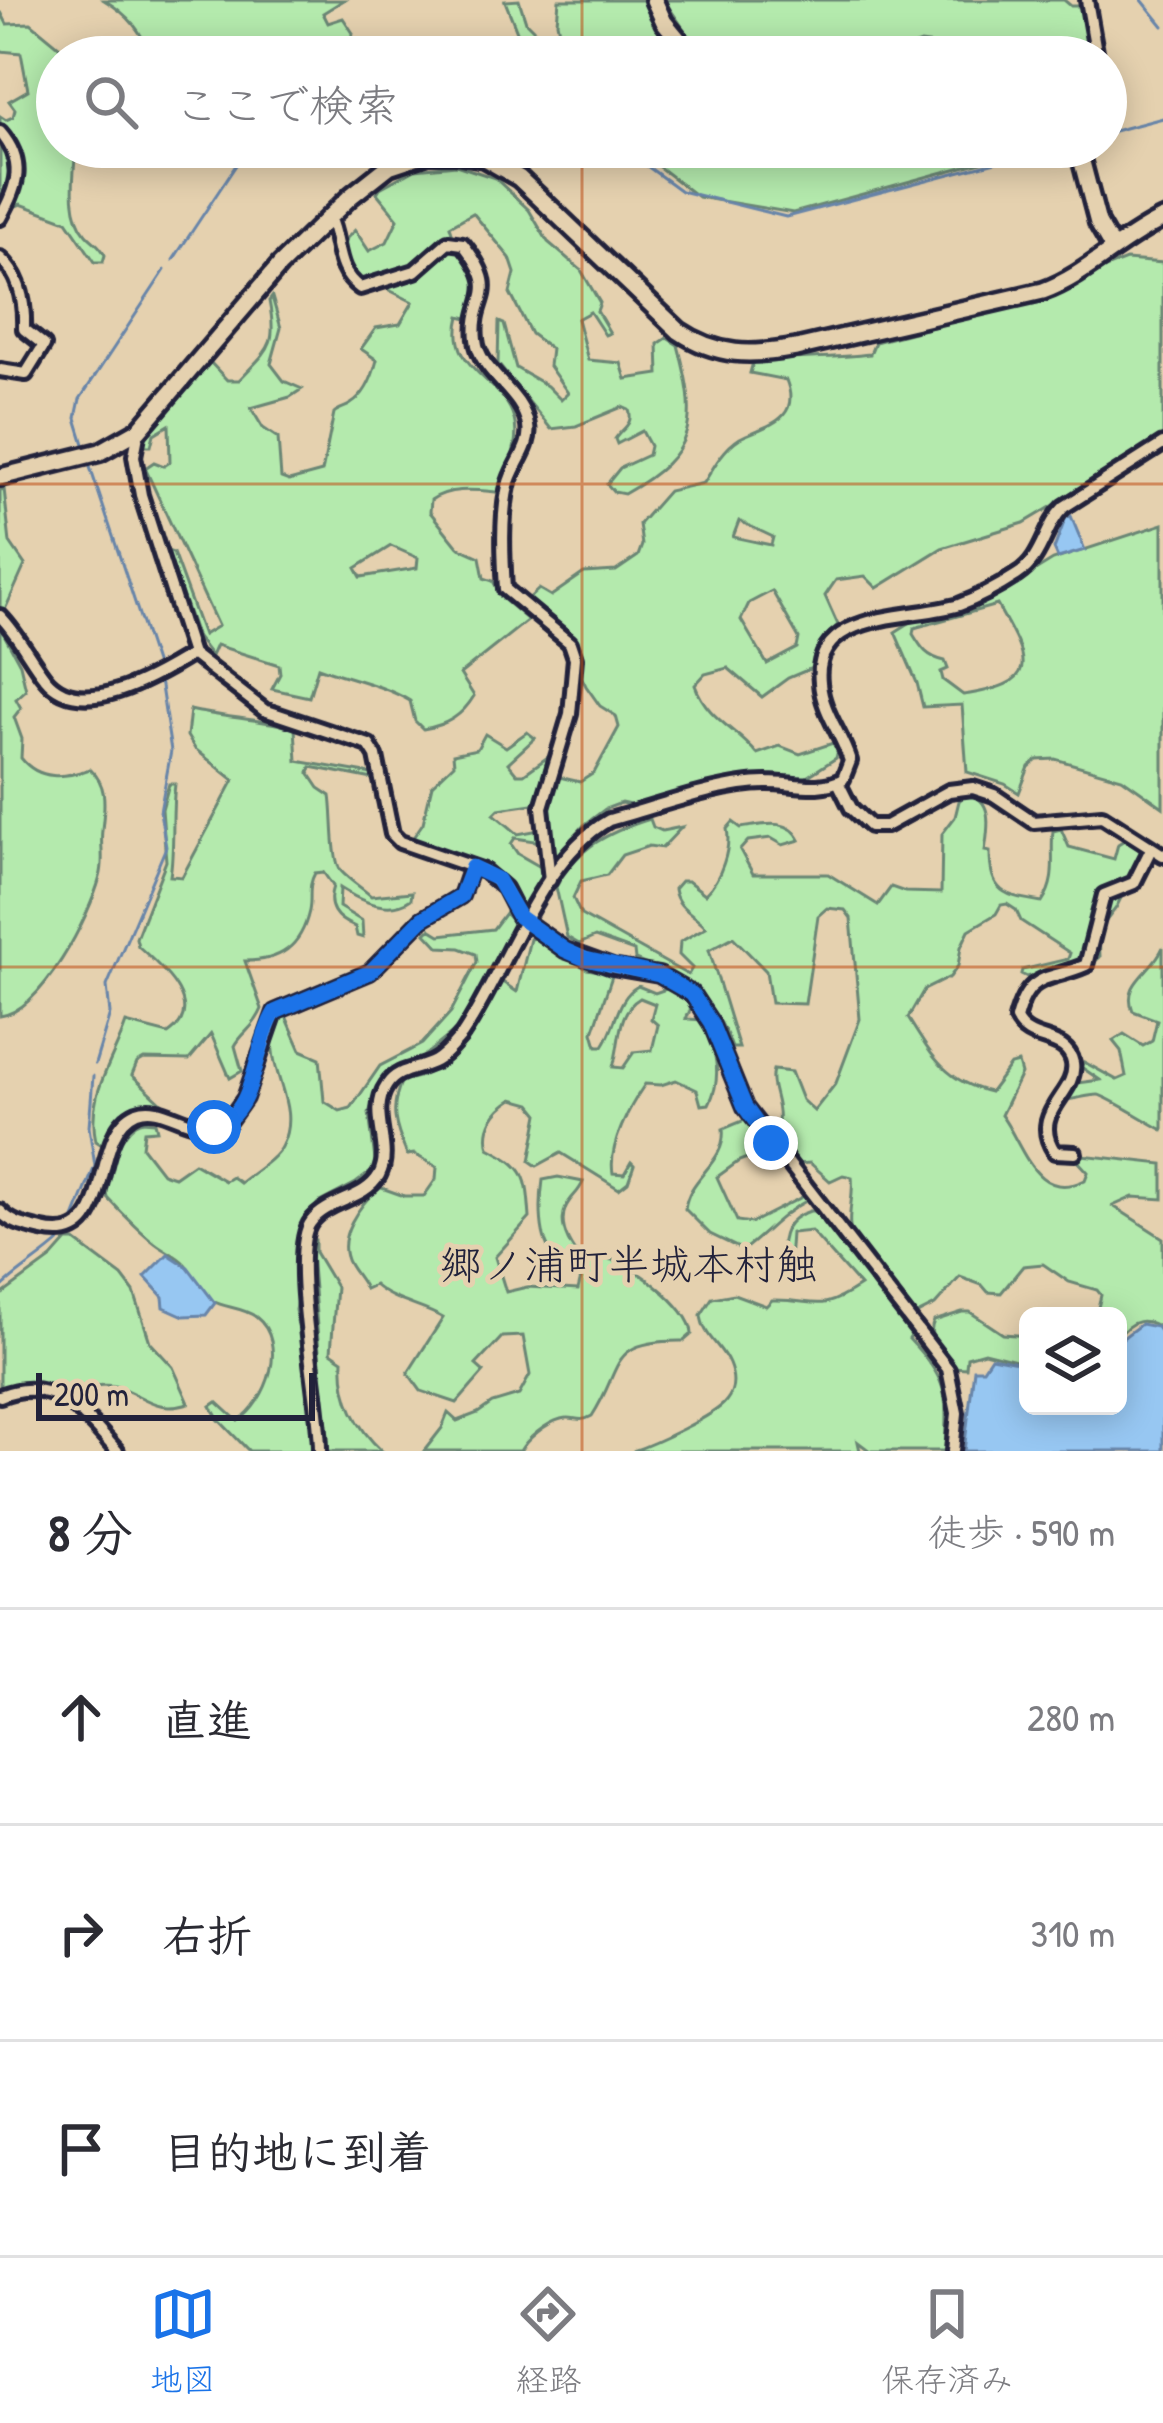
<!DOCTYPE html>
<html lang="ja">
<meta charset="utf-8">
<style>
:root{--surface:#fff;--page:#f7f7f7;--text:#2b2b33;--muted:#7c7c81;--line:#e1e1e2;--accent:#1a73e8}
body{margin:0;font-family:"Patrick Hand","Klee One",sans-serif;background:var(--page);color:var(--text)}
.controls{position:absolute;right:36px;bottom:36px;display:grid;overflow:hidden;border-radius:18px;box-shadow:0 6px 30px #0003}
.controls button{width:108px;height:108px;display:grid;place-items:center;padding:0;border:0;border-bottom:3px solid var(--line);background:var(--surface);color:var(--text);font:60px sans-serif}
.scale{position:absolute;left:36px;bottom:30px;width:279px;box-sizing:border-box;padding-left:12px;border:6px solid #22223b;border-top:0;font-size:33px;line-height:42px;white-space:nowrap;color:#22223b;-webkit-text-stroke:9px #e5d1af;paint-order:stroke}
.stop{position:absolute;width:36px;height:36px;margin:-27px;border:9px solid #1a73e8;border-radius:50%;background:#fff}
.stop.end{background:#1a73e8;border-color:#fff;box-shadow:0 3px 12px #0008}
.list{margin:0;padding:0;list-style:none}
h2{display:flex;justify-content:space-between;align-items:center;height:156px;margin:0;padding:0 48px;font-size:51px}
h2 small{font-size:39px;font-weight:400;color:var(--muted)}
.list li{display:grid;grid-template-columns:78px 1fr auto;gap:36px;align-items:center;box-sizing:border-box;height:216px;padding:0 48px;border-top:3px solid var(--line)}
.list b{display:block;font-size:45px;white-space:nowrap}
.list em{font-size:39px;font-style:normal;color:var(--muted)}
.icon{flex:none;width:66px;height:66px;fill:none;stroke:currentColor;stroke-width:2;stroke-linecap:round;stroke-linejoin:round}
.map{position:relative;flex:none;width:1163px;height:1451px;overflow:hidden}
.search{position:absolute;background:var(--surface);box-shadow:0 6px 30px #0003;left:36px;right:36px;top:36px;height:132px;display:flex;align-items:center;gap:30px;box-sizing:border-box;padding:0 42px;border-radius:66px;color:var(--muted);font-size:45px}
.sheet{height:804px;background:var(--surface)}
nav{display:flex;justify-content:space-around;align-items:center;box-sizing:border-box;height:168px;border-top:3px solid var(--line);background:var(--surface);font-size:33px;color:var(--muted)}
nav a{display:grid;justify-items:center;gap:6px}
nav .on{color:var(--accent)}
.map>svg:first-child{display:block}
.green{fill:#b4eaad;stroke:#6b8674;stroke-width:3;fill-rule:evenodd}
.water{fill:#97c7f2;stroke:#6885a9;stroke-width:3}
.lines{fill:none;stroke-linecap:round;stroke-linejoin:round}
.stream{stroke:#6885a9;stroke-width:3}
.street-casing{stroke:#22223b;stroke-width:20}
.secondary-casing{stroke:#22223b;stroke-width:24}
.street{stroke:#e5d1af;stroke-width:10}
.secondary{stroke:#e5d1af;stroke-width:15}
.route{stroke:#1a73e8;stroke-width:15}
.grid{fill:none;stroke:#c04e15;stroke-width:3;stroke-opacity:0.55}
.labels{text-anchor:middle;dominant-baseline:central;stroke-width:10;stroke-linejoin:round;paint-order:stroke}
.quarter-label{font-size:42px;fill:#22223b;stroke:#e5d1af}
</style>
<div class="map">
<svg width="1163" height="1451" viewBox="0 0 1163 1451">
<rect width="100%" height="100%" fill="#e5d1af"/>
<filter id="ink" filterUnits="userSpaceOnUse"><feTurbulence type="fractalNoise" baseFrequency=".00833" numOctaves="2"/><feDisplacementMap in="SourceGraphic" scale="24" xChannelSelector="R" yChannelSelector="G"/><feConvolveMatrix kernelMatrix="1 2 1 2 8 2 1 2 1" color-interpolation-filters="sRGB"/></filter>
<g filter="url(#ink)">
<g class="green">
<path d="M 104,0 L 344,0 L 323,13 L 328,23 L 343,18 L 353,33 L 349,57 L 151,57 C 141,30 129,15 104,0 Z"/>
<path d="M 519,0 L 526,22 L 550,46 L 561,41 L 557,22 L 559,0 L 644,0 L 650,18 L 680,57 L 527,57 L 505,1 Z"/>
<path d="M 664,0 L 1064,0 L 1071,6 L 1083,6 L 1093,57 L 942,57 L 946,53 L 943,46 L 921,43 L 885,57 L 703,57 Z"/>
<path d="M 1,12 L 7,24 L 31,23 L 65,51 L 66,57 L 57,57 L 57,147 L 76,147 C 74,174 67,212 86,234 C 94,243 100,244 105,255 L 103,262 L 95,262 L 67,221 L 21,204 L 0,212 L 0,116 L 6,120 L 13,117 L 15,109 L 9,101 L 28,90 L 21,53 L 0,51 Z"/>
<path d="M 633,147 L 774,147 L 808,153 L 845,147 L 949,147 L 947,161 L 1002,147 L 1036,147 L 793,213 L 698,197 Z"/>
<path d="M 456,165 L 495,178 L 529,210 L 548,242 L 581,270 L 600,303 L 597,311 L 610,333 L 605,335 L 590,312 L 577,319 L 588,360 L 621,363 L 626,379 L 659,374 L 658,344 L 667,338 L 678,345 C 698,422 698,452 624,494 L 614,492 L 607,484 L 620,468 L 648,455 L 650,446 L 642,431 L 617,444 L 615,439 C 622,428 634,425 629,410 L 622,407 L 576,426 L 551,429 L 498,364 L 499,322 L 504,324 L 516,368 L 547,386 L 561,400 L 568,393 L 549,366 L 551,349 L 531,334 L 510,293 L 515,273 L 510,258 L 473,213 L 450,226 L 456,245 C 481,263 481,292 471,319 L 460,316 C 440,393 561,375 497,492 C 474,490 449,487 431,500 L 430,512 L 458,547 L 480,557 L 484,578 L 493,581 L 503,599 L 528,620 L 460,674 L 474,696 C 462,716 447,725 423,729 L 415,721 L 410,701 C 381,684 350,679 318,667 L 309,697 L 272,689 L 280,674 L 279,665 L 216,645 L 211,656 L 197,638 L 167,551 L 173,553 L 203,635 L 218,626 L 145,468 L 154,462 L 164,466 L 170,462 L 169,425 L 154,434 L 151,446 L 143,446 L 145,435 L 209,361 L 227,380 L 239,380 C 269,348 278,347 269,301 L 272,297 L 281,328 L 271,364 L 284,381 L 302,389 L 290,397 L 251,408 L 263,428 L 278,438 L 281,478 L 289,481 L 322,472 L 334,413 C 339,408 346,408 351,404 C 366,395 373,376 377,360 L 361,349 L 376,328 L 400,324 L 413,302 L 385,288 L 381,277 L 365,281 L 354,276 L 343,255 L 347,238 L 355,230 L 369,251 L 387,242 L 398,219 L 377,193 L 380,188 L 415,169 ZM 391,546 L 418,558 L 417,568 L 361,577 L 356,568 Z"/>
<path d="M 1126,260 L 1163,263 L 1163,440 L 1024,523 L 942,548 L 877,588 L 865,576 L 836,580 L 825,596 L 838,625 L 830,632 L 812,668 L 788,678 L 762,697 L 728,668 L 705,674 L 695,685 C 707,719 737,729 757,754 L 780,746 L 800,754 L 833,743 L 838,750 L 836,758 L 805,778 L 752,781 L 640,807 L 621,803 L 605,809 L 584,825 L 554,859 L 551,857 L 547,798 L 555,776 L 580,782 L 594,773 L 619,727 L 616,716 L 600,706 L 586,686 L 581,676 L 582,653 L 574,635 L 526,601 L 539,589 L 551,596 L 584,573 L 616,571 L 638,556 L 642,545 L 639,524 L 668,491 L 704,483 C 714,466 724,448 740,438 C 762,426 803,422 786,380 L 750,373 L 753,362 C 793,357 830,359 870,354 L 875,342 L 1052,296 L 1092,273 ZM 739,521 L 773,537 L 771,545 L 733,537 ZM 772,591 L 799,638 L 797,648 L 767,664 L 741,620 L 749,603 Z"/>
<path d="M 4,489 L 10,543 L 25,565 L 0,621 L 0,490 Z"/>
<path d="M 1163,524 L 1163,807 L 1122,778 L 1055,759 L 1037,760 L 1029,767 L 1019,793 L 1005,784 L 967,772 L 962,705 L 923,707 L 917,683 L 895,632 L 914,620 L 991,598 L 1053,560 ZM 997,605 C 1031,665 1040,683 963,695 L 943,680 L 941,672 L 948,669 L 945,661 C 927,657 922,649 913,634 L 914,628 Z"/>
<path d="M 0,627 L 20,664 L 26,690 L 16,699 L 21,708 L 14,717 L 22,739 L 21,758 C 39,781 65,778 90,769 C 109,786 104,808 102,830 C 100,846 105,861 100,877 C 90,915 42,1011 0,1016 Z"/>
<path d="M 190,710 C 226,718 260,719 295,728 L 297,761 L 372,774 L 373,779 L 311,767 L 309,773 L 319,788 L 331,796 C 334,813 332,860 341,871 C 349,880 362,888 371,896 L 412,892 L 411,899 C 389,915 360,901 340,888 L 339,907 L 362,921 L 363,938 L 357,936 L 355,927 C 335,919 326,907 333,886 L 323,872 L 315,873 C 307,887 312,897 309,911 C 301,947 280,961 245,961 L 262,1009 C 253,1030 243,1031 235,1046 L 242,1071 L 230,1078 L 211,1034 L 189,1060 L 144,1059 L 137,1063 L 132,1075 L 164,1105 L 162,1108 L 144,1104 L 121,1112 L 105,1147 L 96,1141 C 86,1096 112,1064 126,1023 L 168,1034 C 209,1007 160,966 138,946 L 136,938 L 166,861 L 162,809 L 169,784 L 175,784 C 171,815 175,845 170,876 L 182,877 L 234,780 L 195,749 L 187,736 Z"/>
<path d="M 527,732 L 535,738 L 508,763 L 517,774 L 524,774 L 548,757 L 537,798 L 533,804 L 499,809 L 494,814 L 518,834 L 539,830 L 541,842 L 515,838 L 511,844 L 518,854 L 544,869 L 544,880 L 525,911 C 519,903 517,893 511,885 C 489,855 447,856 415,845 L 412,839 L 423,823 L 432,785 L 454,764 L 453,754 L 477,749 L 485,734 L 506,747 Z"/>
<path d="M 966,794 C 995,798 988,829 985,851 L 990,852 C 990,893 1004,896 1042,902 C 1058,879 1050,856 1053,831 L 1061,829 L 1069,847 L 1114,859 L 1118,844 L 1126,839 L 1143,853 L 1116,908 L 1099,930 L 1100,957 L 1092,964 L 1084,961 L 1027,977 L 1021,974 L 1022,970 L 1068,959 L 1070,953 L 1021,921 L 1016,910 L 1007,904 L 1001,905 L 996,914 L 969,930 L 961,947 L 958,966 L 950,977 L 924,990 L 908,1018 C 931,1055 946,1082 990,1092 L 1010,1065 L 1018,1063 L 1021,1074 L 1001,1115 C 1023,1144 1035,1204 1085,1180 L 1088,1172 L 1077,1160 L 1082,1155 L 1163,1164 L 1163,1199 L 1133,1197 L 1113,1206 L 1163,1238 L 1163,1330 C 1145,1316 1131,1319 1118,1338 L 1118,1316 L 1096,1316 L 1101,1295 L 1097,1290 L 1069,1282 L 1043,1264 L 1023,1266 L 1001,1293 L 988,1292 L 982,1285 L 960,1277 L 935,1305 L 917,1314 L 908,1310 C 894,1290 853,1249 850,1227 C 848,1212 854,1194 852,1177 L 843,1175 L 830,1181 L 810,1163 L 798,1164 L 768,1126 L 778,1122 C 781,1103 768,1086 773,1070 L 791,1072 L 802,1100 L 814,1111 L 836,1083 L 860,1019 L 851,918 L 845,910 L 827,908 L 818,916 L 805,1004 L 771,1003 L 766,971 L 733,937 L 709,950 L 739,1048 L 732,1048 C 715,997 682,979 635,960 L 634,951 L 595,937 L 579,944 L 567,937 L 556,887 C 578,847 608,832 650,819 L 653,827 L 662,831 L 682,827 L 662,848 L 649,846 L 622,855 L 607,875 L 581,881 L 573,898 L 581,915 L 688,975 L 692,968 L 679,955 L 680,942 L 706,927 C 694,913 677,909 674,889 L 681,881 L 688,881 L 705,894 C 721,879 731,849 727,829 L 733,822 L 741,828 C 763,825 789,817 800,840 L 783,845 L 771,838 L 748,841 L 740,850 L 753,874 L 828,874 L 878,905 L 891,887 L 905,892 L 941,893 L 942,834 L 955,817 L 959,801 Z"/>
<path d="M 505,913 L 516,925 L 460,1027 L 419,1060 L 395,1068 L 378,1088 L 369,1113 L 375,1160 L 372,1171 L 356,1183 L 318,1203 L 299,1229 L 300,1283 L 295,1310 L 308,1377 L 312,1451 L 249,1451 L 218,1419 L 211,1406 L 217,1402 L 238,1421 C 267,1402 289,1343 256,1317 C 243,1307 224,1308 213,1301 C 201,1292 195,1276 185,1264 C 177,1255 165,1251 155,1243 C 138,1230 123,1214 108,1198 C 103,1180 119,1135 136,1124 C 143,1120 146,1121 155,1122 L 157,1130 L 144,1131 L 142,1147 L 162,1173 L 174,1177 L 194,1163 L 225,1181 L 232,1177 L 240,1183 C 253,1172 276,1159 282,1145 C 304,1100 255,1062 280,1018 L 286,1016 L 301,1050 L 320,1058 L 324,1101 L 340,1111 L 351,1108 L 380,1066 L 422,1044 L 451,1012 L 477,962 L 476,954 L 460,948 L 439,947 L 426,933 L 430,929 L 440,935 L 493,929 Z"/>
<path d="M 535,938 L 587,969 L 613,973 L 593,1032 L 597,1046 L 603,1046 C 617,1026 616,998 638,986 L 655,993 L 669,988 L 693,1004 L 686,1019 L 704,1020 C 714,1048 724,1076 709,1104 L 701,1105 L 697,1090 L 676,1080 L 661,1085 L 645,1084 C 630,1106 608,1146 613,1173 L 624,1174 L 631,1162 L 634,1165 L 628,1182 L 619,1189 L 561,1153 L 537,1166 L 530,1161 L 539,1114 L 531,1104 L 513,1099 C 495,1110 483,1127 489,1148 C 527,1168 527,1176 530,1218 L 495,1257 L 506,1292 L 527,1287 L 578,1290 L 583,1269 C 574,1266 562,1264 555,1257 C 538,1241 540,1201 543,1180 L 558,1177 L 583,1182 C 579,1193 571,1196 566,1207 C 557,1227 570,1247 583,1262 C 588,1261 595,1258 601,1258 C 628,1258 692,1308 692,1334 L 684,1341 C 606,1340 625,1365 592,1416 C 578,1424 575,1415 561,1419 C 546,1423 527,1439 520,1451 L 424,1451 L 442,1428 L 448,1413 L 457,1421 L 478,1413 L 492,1403 L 519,1395 L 530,1375 L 523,1336 L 502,1337 L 476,1365 L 484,1372 L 457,1403 L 421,1391 L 408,1373 L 443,1318 C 421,1305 393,1302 374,1285 L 365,1289 C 361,1280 354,1273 349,1264 C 334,1237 361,1204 379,1187 L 404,1196 L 424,1196 L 436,1179 L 437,1167 L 414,1154 L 407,1155 C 395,1127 389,1109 402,1080 C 454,1077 477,1021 501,981 L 517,992 L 530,939 ZM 640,998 L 655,1004 L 651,1019 L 658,1025 L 652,1050 L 634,1052 L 623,1068 L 613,1067 C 621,1043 616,1012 640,998 Z"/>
<path d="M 1163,947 L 1163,1130 C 1151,1124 1105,1095 1098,1095 C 1088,1095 1077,1099 1067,1100 L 1068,1091 L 1078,1083 L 1100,1080 L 1081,1067 L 1084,1062 L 1117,1080 L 1126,1076 L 1121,1051 L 1113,1041 L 1124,1034 L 1143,1046 L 1152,1041 L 1157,1020 L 1133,1011 C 1121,982 1153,972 1163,947 Z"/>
<path d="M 747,1119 L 768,1150 L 739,1161 L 717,1177 L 737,1221 L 751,1223 L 806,1195 L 808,1200 C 782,1213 766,1233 743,1250 L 710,1234 L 685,1209 C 688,1177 727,1162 723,1129 Z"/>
<path d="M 810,1211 L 817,1211 L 913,1333 L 909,1339 C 950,1383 947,1393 945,1451 L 870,1451 L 858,1442 L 860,1451 L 633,1451 C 653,1444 715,1416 726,1401 C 735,1390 734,1376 729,1364 C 721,1345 703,1336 701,1315 L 712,1298 L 734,1294 L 766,1306 L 772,1300 C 818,1299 816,1315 860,1286 L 811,1231 L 791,1233 L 789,1262 L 780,1260 C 781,1235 784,1219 810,1211 Z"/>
<path d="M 310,1240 L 315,1240 L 315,1252 L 336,1287 L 331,1352 L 343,1360 C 341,1396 356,1427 382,1451 L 327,1451 Z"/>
<path d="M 67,1241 L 75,1241 L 122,1276 L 134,1292 L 150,1342 L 173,1367 L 189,1403 C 155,1413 145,1396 118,1387 C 101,1381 80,1392 64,1390 C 34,1387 34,1376 0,1389 L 0,1296 L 52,1258 Z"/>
<path d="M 962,1312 L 970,1312 L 1003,1334 L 1028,1336 L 1028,1363 L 984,1352 L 967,1357 L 966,1368 L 953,1367 C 942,1353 925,1338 934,1321 Z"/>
</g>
<g class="water">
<path d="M 1071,516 L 1085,550 L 1058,558 L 1054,549 L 1066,517 Z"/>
<path d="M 168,1254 L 188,1267 L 215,1303 L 206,1315 L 184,1316 L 164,1307 L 163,1297 L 145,1277 Z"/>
<path d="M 1141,1324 L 1157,1327 L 1163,1335 L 1163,1451 L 964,1451 L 974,1369 L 983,1369 L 991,1357 L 1028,1364 L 1028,1406 L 1118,1406 L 1120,1340 Z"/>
</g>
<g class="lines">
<g class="stream">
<path d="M 1142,0 L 1163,26"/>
<path d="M 1106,133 L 1163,118"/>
<path d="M 621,147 L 681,191 L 786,217 L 1053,147"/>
<path d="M 173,260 L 248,147"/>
<path d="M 84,444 L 76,418 L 80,399 L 165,270"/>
<path d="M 90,467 L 156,666"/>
<path d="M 95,1064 L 110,1014 L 107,986 L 166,847 L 160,812 L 171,751 L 160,680"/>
<path d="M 72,1223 L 95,1166 L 89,1127 L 93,1076"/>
<path d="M 0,1289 C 19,1270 41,1259 61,1240"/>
</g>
<g class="street-casing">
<g id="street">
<path d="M 1087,0 L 1097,57"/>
<path d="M 0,132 C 26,162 18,186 0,218"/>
<path d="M 329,217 C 341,243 334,269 360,288 L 415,271 L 448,242 L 463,244 C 504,296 471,295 476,339 C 479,373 523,391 528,426 C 532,447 512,466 508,486 C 501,517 503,557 505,589 L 570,643 L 575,658 L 570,714 L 542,807 L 550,880"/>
<path d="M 0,258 C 21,276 25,303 24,329 L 44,345 L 26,374 L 0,370"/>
<path d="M 139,430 L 134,456 L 141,495 L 192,654 L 264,710 L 369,745 L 376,756 L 392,834 L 400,842 L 484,871 L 504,888 L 519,917 L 565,950 L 612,967 L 659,975 L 692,994 L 711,1023 L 745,1107 L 948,1369 L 957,1413 L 953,1451"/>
<path d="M 0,616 C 18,634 29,658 45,678 C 80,722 155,677 192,654"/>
<path d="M 838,782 L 851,808 L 870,826 L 886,826 L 949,791 L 973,788 L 994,795 L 1034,822 L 1102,816 L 1163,855"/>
<path d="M 1075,1153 L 1055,1152 C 1028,1112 1078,1094 1073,1063 C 1067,1033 1028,1045 1016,1019 C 1029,970 1048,982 1086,965 L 1104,895 L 1134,883 L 1151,849"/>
<path d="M 0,1211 C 12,1224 26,1226 42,1230 C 120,1249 86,1134 137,1112 C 165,1101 192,1138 228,1122 L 245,1098 L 275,1012 L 370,972 L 422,919 L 461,896 L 471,867"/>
<path d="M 0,1396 C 54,1374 84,1414 117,1451"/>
<path d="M 320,1451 C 321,1406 288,1251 311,1222 C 328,1199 365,1200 379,1175 C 394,1147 367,1114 387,1085 C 398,1068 419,1070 435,1061 C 446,1055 454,1044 462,1035 C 507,968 539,860 609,820 C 653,808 724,782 768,783 C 793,783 820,792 843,779 L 850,761 C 842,735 822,711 820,683 C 812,609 913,620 959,605 C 978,598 1000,586 1017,575 C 1044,558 1043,528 1064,507 L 1163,444"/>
</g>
</g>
<g class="secondary-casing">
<g id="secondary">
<path d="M 654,0 L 664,22 L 693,57"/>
<path d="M 1078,147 L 1098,223 L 1113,249"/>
<path d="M 0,477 L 100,452 L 139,430 L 280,265 L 351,196 L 389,166 L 428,153 L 455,153 L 484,158 L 519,178 L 679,331 C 717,357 752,356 796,348 L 1043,291 C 1087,275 1120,239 1163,219"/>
</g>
</g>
<use href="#street" class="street"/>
<use href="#secondary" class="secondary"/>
</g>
</g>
<g class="lines" filter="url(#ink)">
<path class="route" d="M 214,1127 C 258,1113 253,1047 275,1012 L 370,972 L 422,919 L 461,896 L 472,867 L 497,879 L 519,917 L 565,950 L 585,959 L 659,975 L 692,994 L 711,1023 L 745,1107 L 771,1143"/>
</g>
<path class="grid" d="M 582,0 L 582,57M 582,147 L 582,1451M 0,484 L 1163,484M 0,967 L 1163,967"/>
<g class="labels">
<g class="quarter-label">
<text x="629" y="1263">郷ノ浦町半城本村触</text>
</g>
</g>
</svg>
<div class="controls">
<button><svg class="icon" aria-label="layers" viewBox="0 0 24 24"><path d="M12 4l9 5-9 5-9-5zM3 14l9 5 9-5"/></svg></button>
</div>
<div class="scale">200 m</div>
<div class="stop" style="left:214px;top:1127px"></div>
<div class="stop end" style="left:771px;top:1143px"></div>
<div class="search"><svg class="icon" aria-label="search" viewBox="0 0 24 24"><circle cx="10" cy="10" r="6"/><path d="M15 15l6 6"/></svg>ここで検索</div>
</div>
<section class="sheet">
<h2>8 分<small>徒歩 · 590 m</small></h2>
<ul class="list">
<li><svg class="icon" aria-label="ahead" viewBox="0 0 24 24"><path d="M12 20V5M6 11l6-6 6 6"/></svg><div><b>直進</b></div><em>280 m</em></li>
<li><svg class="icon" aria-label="right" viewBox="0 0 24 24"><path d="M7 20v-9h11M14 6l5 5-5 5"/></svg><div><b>右折</b></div><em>310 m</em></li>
<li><svg class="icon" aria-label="arrive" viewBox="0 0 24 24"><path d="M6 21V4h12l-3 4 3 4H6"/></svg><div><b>目的地に到着</b></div></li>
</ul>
</section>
<nav>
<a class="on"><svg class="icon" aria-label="map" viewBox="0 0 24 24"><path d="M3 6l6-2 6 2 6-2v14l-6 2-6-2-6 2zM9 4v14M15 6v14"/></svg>地図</a>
<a><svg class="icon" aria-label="directions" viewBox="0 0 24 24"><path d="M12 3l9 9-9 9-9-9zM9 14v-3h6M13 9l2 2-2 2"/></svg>経路</a>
<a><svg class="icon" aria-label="saved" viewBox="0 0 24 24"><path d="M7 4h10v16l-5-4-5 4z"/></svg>保存済み</a>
</nav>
